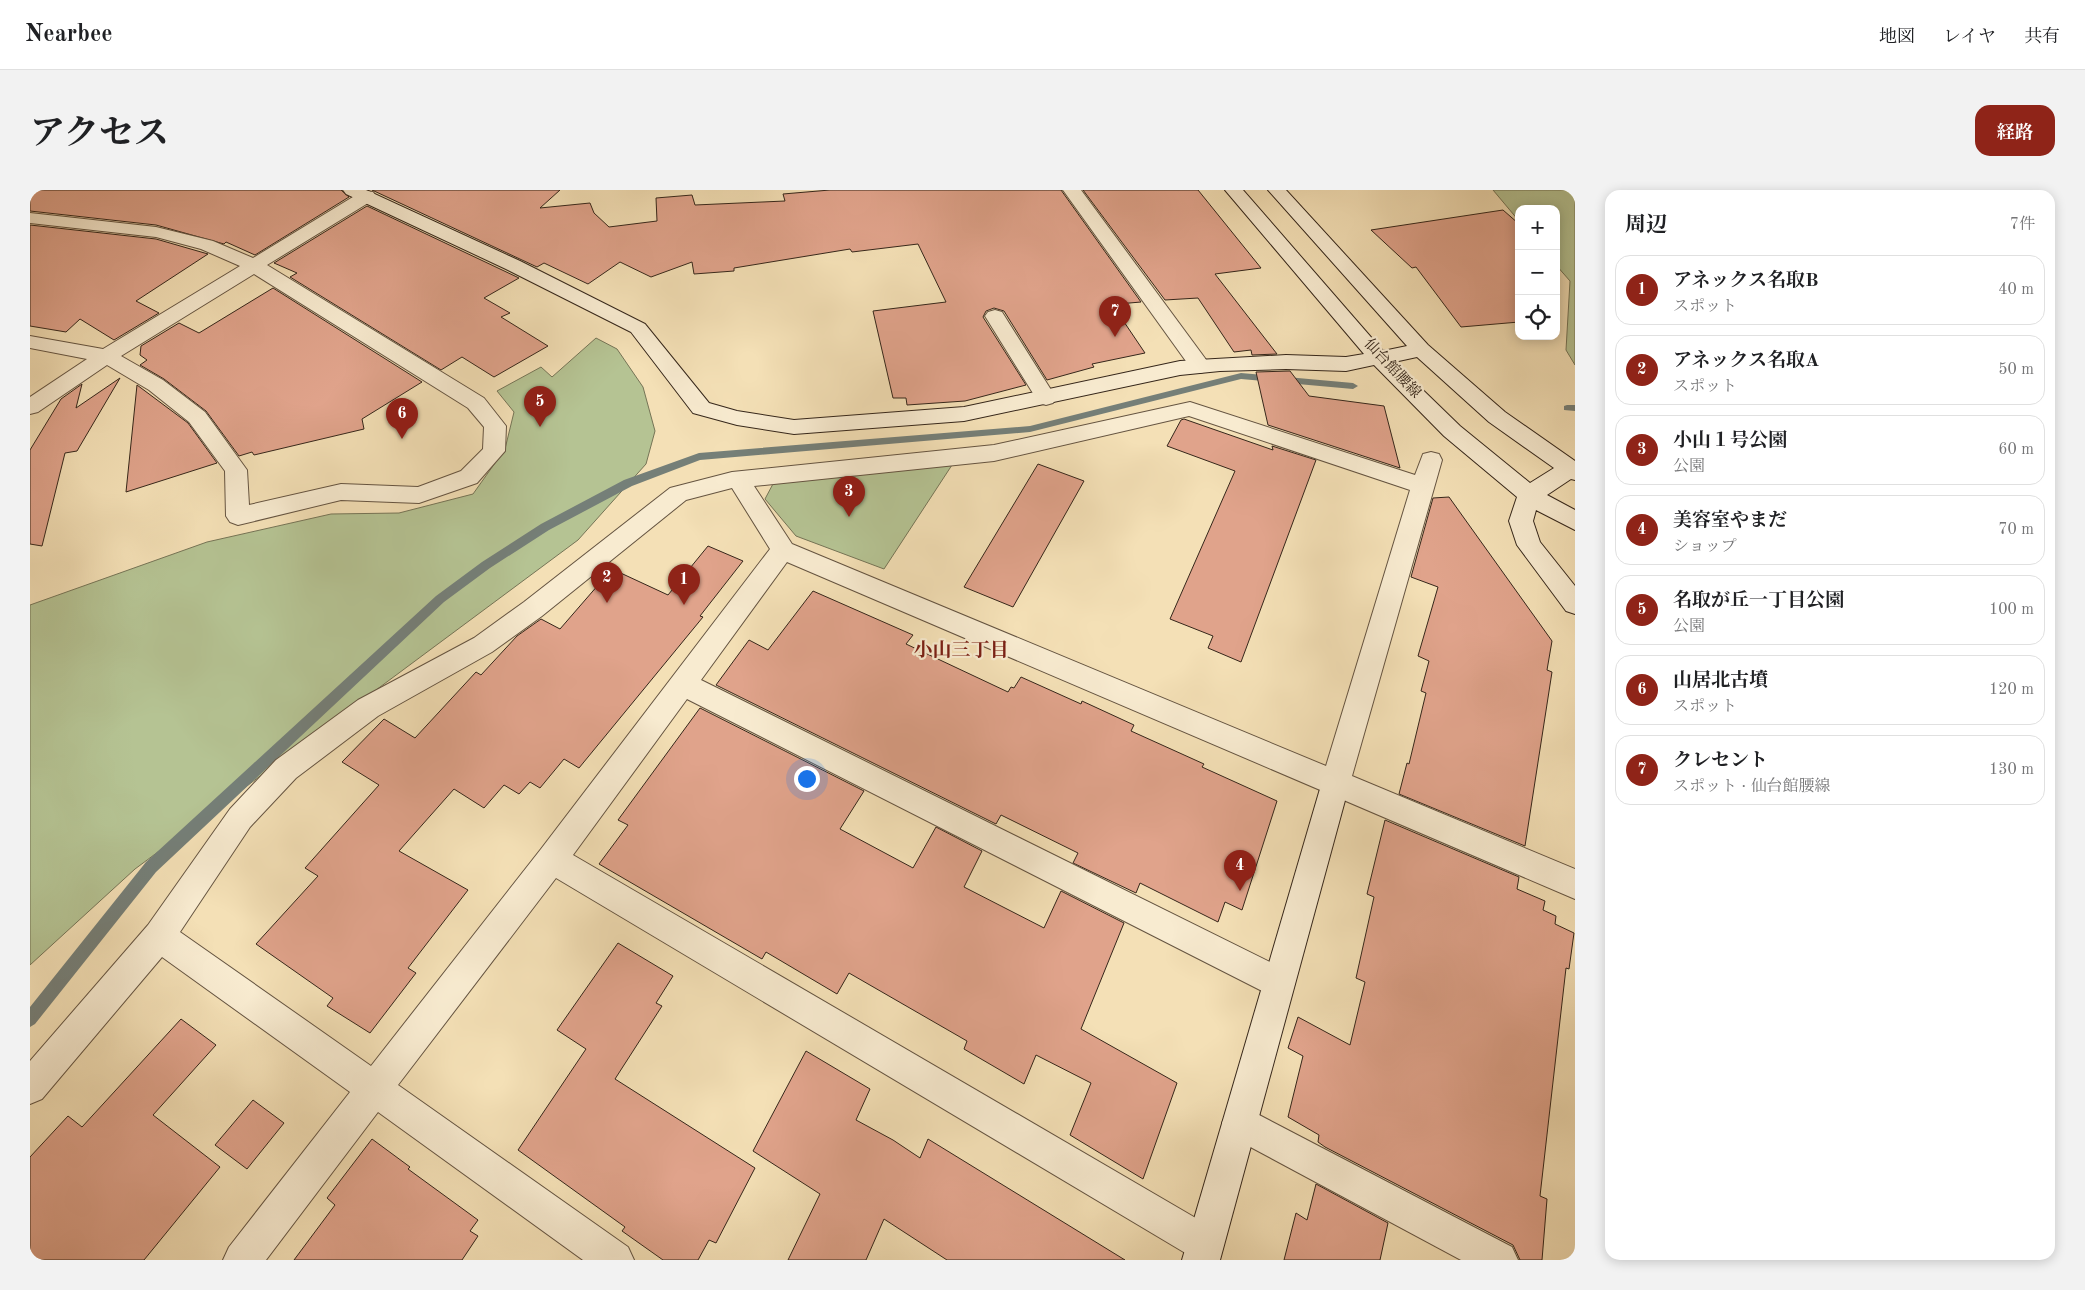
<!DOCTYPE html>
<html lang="ja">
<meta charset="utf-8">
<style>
:root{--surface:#fff;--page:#f2f2f2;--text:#202124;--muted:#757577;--line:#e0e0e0;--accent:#8f2418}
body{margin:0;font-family:"Old Standard TT","Noto Serif JP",serif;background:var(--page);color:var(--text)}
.controls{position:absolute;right:15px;top:15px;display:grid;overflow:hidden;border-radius:10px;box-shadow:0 2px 12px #0003}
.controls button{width:45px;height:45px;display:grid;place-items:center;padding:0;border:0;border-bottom:1px solid var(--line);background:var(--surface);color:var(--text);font:25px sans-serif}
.you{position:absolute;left:776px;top:588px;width:18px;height:18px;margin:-12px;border:4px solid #fff;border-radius:50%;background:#1a73e8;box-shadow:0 0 0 8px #1a73e833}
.badge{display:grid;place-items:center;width:32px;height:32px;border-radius:50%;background:var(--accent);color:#fff;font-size:16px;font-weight:700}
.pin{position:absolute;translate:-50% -41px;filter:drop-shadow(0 1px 2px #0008)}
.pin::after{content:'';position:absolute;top:26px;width:18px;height:15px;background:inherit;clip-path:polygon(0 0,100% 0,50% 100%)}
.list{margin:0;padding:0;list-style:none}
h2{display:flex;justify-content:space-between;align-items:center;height:65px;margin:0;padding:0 20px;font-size:21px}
h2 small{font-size:16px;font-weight:400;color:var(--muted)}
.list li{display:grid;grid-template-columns:32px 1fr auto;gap:15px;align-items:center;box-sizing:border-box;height:70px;margin:0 10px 10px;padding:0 10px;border:1px solid var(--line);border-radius:15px}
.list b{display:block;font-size:19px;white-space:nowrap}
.list p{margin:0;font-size:16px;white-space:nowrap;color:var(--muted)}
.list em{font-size:16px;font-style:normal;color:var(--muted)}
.icon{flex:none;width:28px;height:28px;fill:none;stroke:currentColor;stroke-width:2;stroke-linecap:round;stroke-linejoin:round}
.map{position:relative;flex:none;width:1545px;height:1070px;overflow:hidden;border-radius:15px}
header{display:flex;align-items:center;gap:30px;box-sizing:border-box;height:70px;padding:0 25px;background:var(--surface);border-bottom:1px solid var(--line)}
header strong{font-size:24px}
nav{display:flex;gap:28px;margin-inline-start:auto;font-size:18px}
.intro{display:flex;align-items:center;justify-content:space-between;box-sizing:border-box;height:120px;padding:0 30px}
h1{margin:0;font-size:35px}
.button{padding:12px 22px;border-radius:15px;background:var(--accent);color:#fff;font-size:18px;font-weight:700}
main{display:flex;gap:30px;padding:0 30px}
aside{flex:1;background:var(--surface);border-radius:15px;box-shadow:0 2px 12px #0003}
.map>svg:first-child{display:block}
.green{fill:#b5c393;stroke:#757456}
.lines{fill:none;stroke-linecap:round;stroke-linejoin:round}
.stream{fill:#757f78;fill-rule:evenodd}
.building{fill:#e0a38b;stroke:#35261a}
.street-casing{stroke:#655441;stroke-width:2}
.secondary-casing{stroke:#35261a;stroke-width:2}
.street{fill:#f8ebd0;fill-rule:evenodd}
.secondary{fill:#f8ebd0;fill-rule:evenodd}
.labels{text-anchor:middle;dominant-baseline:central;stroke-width:4.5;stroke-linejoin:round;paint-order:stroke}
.far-street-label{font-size:15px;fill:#35261a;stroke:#f8ebd0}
.neighbourhood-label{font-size:19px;font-weight:bold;fill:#7a1f14;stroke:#f8ebd0}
</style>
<header>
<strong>Nearbee</strong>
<nav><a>地図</a><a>レイヤ</a><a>共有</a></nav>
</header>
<div class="intro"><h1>アクセス</h1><a class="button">経路</a></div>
<main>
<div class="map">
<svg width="1545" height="1070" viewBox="0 0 1545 1070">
<rect width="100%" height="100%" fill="#f4e0b6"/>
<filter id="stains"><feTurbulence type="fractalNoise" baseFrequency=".004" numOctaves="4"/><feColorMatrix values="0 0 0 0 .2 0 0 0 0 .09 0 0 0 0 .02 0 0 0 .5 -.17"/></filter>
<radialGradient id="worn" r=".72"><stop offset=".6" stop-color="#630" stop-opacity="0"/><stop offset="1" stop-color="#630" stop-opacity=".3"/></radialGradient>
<g class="green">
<path d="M 1463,0 L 1545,0 L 1545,175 L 1536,160 L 1540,91 L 1526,75 L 1526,19 L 1489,19 L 1489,31 Z"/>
<path d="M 566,148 L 587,159 L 613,197 L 625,241 L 616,274 L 548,350 L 105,679 L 0,775 L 0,415 L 177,352 L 301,324 L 369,323 L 443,304 L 475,259 L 484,222 L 467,201 L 511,177 L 522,187 Z"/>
<path d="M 922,275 L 854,379 L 766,346 L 735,309 L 744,292 Z"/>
</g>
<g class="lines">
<g class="stream">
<path d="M 1211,183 L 1323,193 L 1328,196 L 1323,199 L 1211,189 L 1000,242 L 670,270 L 602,296 L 519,340 L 460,378 L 414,412 L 126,682 L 5,834 L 0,837 L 0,817 L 116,672 L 406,406 L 452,372 L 511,334 L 594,290 L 669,263 L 1000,236 Z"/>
<path d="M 1537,215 L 1545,215 L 1545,221 L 1534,220 L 1534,216 Z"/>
</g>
</g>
<g class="building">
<path d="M 0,0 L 311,0 L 319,7 L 225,65 L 196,52 L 194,54 L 126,35 L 0,21 Z"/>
<path d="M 342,0 L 530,0 L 510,18 L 560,13 L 564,23 L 579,37 L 627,31 L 626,8 L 662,5 L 665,15 L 755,11 L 753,4 L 800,0 L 1031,0 L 1111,112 L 1088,114 L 1091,119 L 1086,120 L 1115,163 L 1062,174 L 1064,177 L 1017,190 L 974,121 L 964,118 L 956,121 L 953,127 L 996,195 L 935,211 L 877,215 L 876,208 L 863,208 L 843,121 L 916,112 L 888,54 L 822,62 L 820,59 L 704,78 L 704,81 L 664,84 L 662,72 L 621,87 L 590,72 L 558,94 L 514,73 L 507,77 Z"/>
<path d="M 1053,0 L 1168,0 L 1231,78 L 1185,84 L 1247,164 L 1222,165 L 1221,160 L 1204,162 L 1168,108 L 1135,110 Z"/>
<path d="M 337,16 L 489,88 L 454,108 L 480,123 L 471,127 L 518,156 L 464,187 L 432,167 L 411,180 L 260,87 L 267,83 L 244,73 Z"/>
<path d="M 1473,20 L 1489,34 L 1489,132 L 1431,137 L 1386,77 L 1382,78 L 1341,40 Z"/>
<path d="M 0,35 L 126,49 L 178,64 L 106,111 L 129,123 L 84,150 L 50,129 L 36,142 L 0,136 Z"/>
<path d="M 243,98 L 392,192 L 332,229 L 334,239 L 224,265 L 222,262 L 209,266 L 176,221 L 134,189 L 110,175 L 117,170 L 110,165 L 111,156 L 149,133 L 169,143 Z"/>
<path d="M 1260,181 L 1279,206 L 1354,216 L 1370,278 L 1238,235 L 1226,182 Z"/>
<path d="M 90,188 L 47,261 L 35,263 L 12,356 L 0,354 L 0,260 L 31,209 L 52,194 L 46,218 Z"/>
<path d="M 107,195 L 158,233 L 187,273 L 96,302 Z"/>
<path d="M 1154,229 L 1243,260 L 1242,256 L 1286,270 L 1211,472 L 1178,458 L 1183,446 L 1140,429 L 1205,281 L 1137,256 L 1151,230 Z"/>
<path d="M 1008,274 L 1054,291 L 983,417 L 934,397 Z"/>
<path d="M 1419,307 L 1522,451 L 1517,480 L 1522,482 L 1495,656 L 1369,604 L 1377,573 L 1379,574 L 1396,503 L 1391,501 L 1399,471 L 1388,466 L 1408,397 L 1381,387 L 1403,308 Z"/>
<path d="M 678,356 L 713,371 L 670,426 L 673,427 L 549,578 L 534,569 L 510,598 L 500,592 L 489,604 L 474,595 L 454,618 L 424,599 L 369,661 L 438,700 L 378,778 L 386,783 L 340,843 L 297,816 L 303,808 L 226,754 L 288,686 L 275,678 L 349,595 L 312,572 L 354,529 L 385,548 L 446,482 L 451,485 L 487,446 L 511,429 L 530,439 L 582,379 L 638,405 Z"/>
<path d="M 783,401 L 883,445 L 876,454 L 978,502 L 981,497 L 984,498 L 991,487 L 1051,514 L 1052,511 L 1104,535 L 1101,541 L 1174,574 L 1172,577 L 1247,611 L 1212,720 L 1195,712 L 1188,732 L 1110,693 L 1106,703 L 1043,673 L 1048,663 L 971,625 L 966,634 L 686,495 L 719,450 L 738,460 Z"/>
<path d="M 670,518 L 834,601 L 810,639 L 883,678 L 906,637 L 952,661 L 934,697 L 1014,738 L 1031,701 L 1094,733 L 1051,839 L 1147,893 L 1113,989 L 1040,945 L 1061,893 L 1006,865 L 994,894 L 934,859 L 937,851 L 819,783 L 807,804 L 736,762 L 732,769 L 569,674 L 598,635 L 588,630 Z"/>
<path d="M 1355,630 L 1489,687 L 1487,699 L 1515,711 L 1513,720 L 1526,726 L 1525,734 L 1544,743 L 1539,779 L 1536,778 L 1510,1006 L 1517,1009 L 1512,1070 L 1490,1070 L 1483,1055 L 1295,957 L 1288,952 L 1289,945 L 1258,927 L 1273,866 L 1258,858 L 1268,827 L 1320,855 L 1335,792 L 1326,788 L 1344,707 L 1337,704 Z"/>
<path d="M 588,753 L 643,786 L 626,813 L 632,816 L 585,889 L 725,978 L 686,1053 L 679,1050 L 668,1070 L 633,1070 L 592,1041 L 595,1037 L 488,960 L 556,859 L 527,840 Z"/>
<path d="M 151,829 L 186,855 L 123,925 L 190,977 L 114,1070 L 0,1070 L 0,967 L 38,926 L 52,937 Z"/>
<path d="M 776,861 L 840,899 L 826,930 L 863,950 L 890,968 L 898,949 L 1095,1070 L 917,1070 L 854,1029 L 836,1070 L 758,1070 L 790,1004 L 723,961 Z"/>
<path d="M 223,910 L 254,933 L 217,979 L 185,955 Z"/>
<path d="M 342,949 L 380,977 L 378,979 L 448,1030 L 440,1041 L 448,1046 L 432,1070 L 264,1070 L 305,1015 L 297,1008 Z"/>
<path d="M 1286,994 L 1358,1033 L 1350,1070 L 1254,1070 L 1266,1023 L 1277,1030 Z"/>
</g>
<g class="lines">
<g class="street-casing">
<g id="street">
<path d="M 1033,0 L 1051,0 L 1177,171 L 1180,176 L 1177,181 L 1170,183 L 1163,181 Z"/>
<path d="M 337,1 L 343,2 L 346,6 L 343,10 L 237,75 L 454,208 L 476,236 L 475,261 L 447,293 L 389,313 L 311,310 L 208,335 L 200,332 L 196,326 L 195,281 L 159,232 L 119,200 L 77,175 L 8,222 L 0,224 L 0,207 L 57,169 L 0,158 L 0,146 L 73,159 L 210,76 L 171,59 L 126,47 L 0,33 L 0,23 L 126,37 L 183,51 L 223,68 L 331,2 ZM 224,84 L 438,218 L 454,237 L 453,259 L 431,281 L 388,297 L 311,294 L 219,315 L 217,280 L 175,222 L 133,190 L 91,166 Z"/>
<path d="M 965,120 L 972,122 L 1023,203 L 1027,208 L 1023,213 L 1016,215 L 1009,213 L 955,126 L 958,122 Z"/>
<path d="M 1160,212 L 1385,285 L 1393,264 L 1401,262 L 1409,264 L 1412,270 L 1322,586 L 1545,679 L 1545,709 L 757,372 L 671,490 L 1260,782 L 1265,793 L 1260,804 L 1249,809 L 1238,804 L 657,509 L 543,665 L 1188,1041 L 1194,1054 L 1188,1067 C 1179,1070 1171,1070 1162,1067 L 526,688 L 368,895 L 598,1057 L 604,1070 L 553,1070 L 348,922 L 236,1070 L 193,1070 L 199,1057 L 320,902 L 132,767 L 12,909 L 0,914 L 0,871 L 118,735 L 200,619 L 246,570 L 328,510 L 444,448 L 494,412 L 640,298 L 702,282 L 964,255 ZM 1159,226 L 1380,300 L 1296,576 L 762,354 L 724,296 L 964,271 ZM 702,298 L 740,359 L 511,659 L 341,876 L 150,742 L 220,637 L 266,588 L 348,526 L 462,462 L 512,426 L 656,310 Z"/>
<path d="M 1210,915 L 1482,1057 L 1488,1070 L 1431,1070 L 1198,945 L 1192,933 L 1198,921 Z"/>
</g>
</g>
<g class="secondary-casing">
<g id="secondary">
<path d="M 313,0 L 336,0 L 490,71 L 615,134 L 679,213 L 707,221 L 764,230 L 934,217 L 1150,171 L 1256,165 L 1316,167 L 1334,164 L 1195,0 L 1213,0 L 1353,161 L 1377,156 L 1238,0 L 1256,0 L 1398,155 L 1475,222 L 1545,271 L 1545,290 L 1541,289 L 1517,305 L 1545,320 L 1545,340 L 1506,320 L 1503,331 L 1510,352 L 1545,396 L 1545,424 L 1536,421 L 1487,355 L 1479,331 L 1487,307 L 1414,246 L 1344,175 L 1316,181 L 1256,179 L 1190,181 L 1150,185 L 934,231 L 764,244 L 707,235 L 663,223 L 601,142 L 476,79 L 316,4 ZM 1387,167 L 1459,232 L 1524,278 L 1500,293 L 1430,236 L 1364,172 Z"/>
<path d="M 1306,579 L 1316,583 L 1320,592 L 1190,1070 L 1152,1070 L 1292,592 L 1296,583 Z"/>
</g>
</g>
<use href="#street" class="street"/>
<use href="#secondary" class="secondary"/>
</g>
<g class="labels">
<g class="far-street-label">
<text transform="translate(1362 179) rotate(47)">仙台館腰線</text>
</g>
<g class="neighbourhood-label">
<text x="931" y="461">小山三丁目</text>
</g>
</g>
<rect width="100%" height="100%" filter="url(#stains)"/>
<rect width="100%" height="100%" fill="url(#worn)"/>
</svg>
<div class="controls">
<button>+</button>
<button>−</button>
<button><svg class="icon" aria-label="locate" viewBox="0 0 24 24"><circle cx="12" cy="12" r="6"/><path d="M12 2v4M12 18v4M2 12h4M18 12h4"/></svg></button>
</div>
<div class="you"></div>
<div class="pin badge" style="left:654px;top:415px">1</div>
<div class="pin badge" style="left:577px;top:413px">2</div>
<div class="pin badge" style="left:819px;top:327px">3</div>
<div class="pin badge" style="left:1210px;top:701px">4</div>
<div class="pin badge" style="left:510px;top:237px">5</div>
<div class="pin badge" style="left:372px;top:249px">6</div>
<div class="pin badge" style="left:1085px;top:147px">7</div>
</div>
<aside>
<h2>周辺<small>7件</small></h2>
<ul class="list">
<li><span class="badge">1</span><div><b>アネックス名取B</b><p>スポット</p></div><em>40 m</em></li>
<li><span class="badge">2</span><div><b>アネックス名取A</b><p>スポット</p></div><em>50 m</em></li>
<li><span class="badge">3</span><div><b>小山１号公園</b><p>公園</p></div><em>60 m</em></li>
<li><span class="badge">4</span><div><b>美容室やまだ</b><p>ショップ</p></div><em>70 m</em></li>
<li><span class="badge">5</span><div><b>名取が丘一丁目公園</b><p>公園</p></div><em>100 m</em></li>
<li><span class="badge">6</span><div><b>山居北古墳</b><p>スポット</p></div><em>120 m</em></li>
<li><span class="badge">7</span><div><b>クレセント</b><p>スポット · 仙台館腰線</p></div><em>130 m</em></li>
</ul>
</aside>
</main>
